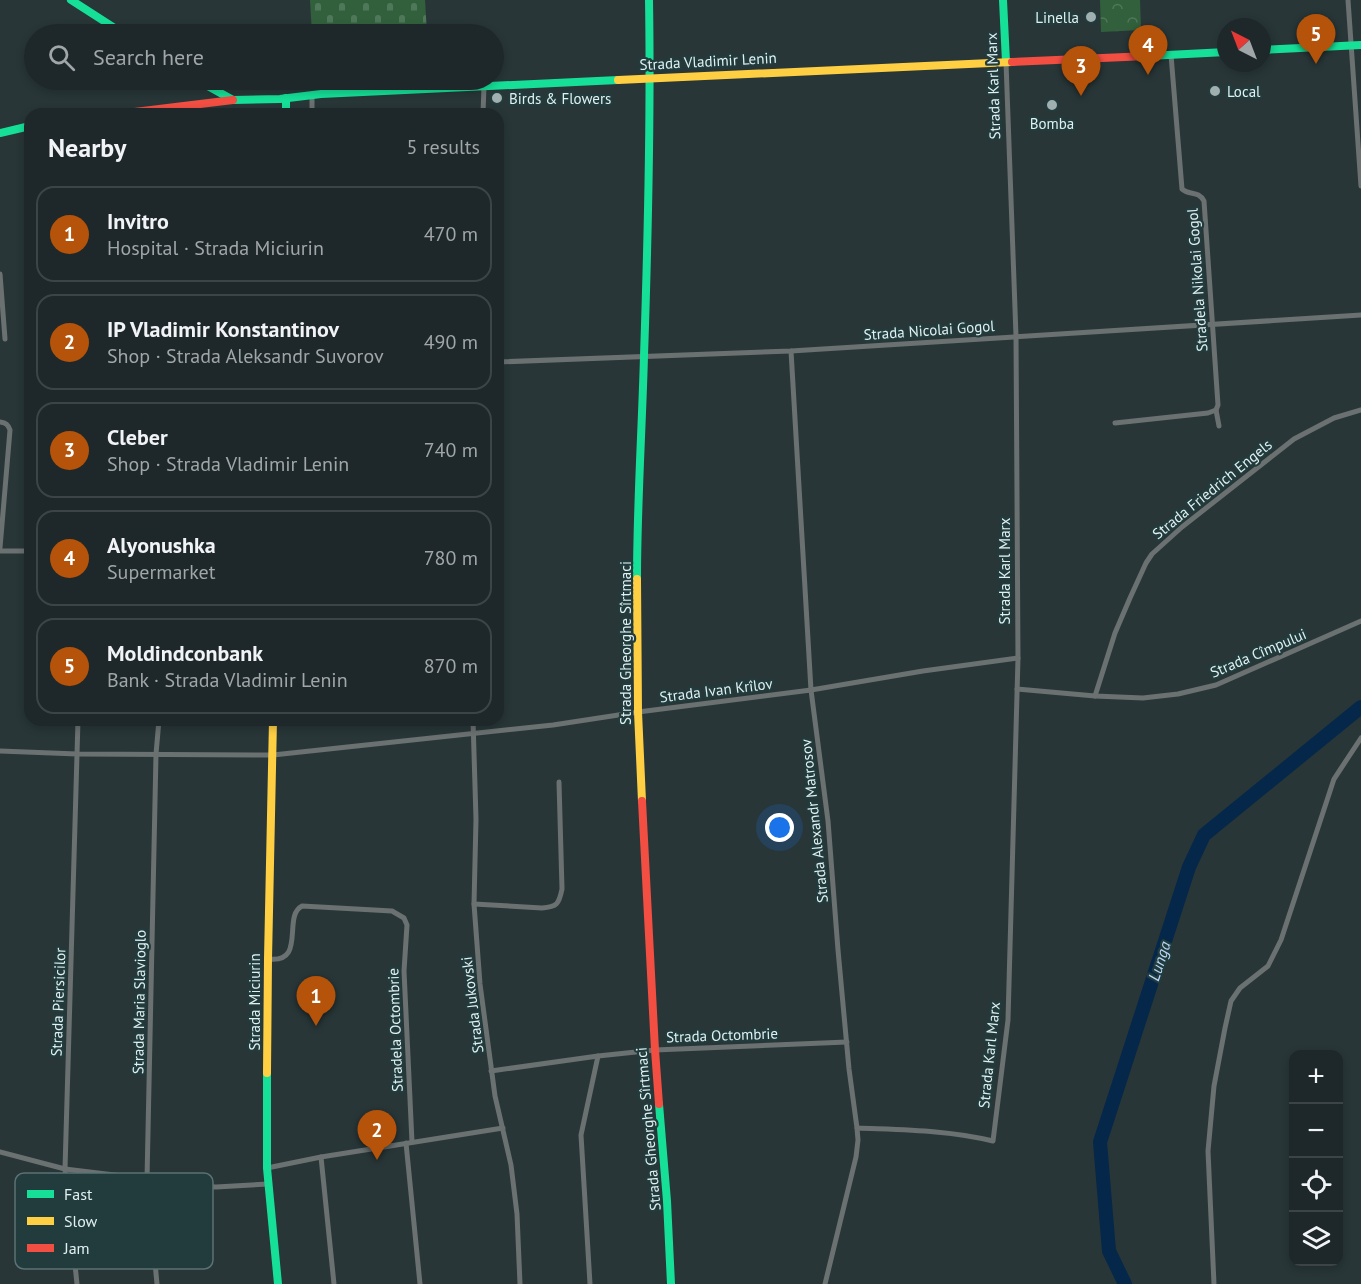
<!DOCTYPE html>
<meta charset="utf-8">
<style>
:root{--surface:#1e282a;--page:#263032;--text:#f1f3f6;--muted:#a1a6a8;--line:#3c4447;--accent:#b45309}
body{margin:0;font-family:"PT Sans",sans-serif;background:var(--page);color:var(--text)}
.controls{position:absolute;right:18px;bottom:18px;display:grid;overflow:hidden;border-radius:12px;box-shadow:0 3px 9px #0003}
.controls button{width:54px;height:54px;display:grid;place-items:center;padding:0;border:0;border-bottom:2px solid var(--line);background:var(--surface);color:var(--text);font:30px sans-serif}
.compass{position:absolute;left:1217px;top:18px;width:54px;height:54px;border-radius:50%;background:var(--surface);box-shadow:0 3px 9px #0003;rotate:318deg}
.you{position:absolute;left:780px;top:828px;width:21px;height:21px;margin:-15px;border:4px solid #fff;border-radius:50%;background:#1a73e8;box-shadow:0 0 0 9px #1a73e833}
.badge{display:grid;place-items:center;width:39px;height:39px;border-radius:50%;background:var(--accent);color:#fff;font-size:20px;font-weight:700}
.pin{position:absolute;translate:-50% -50px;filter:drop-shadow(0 2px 3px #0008)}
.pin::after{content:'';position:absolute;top:32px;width:21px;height:18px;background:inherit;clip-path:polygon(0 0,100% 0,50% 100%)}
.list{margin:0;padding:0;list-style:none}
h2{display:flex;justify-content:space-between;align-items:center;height:78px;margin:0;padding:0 24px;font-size:26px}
h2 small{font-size:20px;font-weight:400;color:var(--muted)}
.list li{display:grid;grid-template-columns:39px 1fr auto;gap:18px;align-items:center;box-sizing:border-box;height:96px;margin:0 12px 12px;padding:0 12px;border:2px solid var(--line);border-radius:18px}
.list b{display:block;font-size:22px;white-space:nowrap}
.list p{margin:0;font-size:20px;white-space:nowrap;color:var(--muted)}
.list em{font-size:20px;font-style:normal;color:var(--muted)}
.icon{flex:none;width:33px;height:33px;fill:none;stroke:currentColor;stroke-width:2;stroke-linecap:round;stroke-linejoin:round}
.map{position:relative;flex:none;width:1361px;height:1284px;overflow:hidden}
.search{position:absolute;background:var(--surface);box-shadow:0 3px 9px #0003;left:24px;top:24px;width:480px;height:66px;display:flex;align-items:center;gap:15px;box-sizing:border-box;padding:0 21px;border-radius:33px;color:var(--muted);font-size:22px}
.panel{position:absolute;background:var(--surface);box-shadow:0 3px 9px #0003;left:24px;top:108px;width:480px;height:618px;border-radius:18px}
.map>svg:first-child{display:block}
.forest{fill:url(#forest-crowns)}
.cemetery{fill:url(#cemetery-stones)}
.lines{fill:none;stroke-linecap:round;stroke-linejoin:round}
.river{stroke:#04274a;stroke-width:14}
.street{stroke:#6a7170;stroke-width:5}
.fast{stroke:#16e098;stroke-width:8}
.slow{stroke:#ffcf43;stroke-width:8}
.jam{stroke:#f24e42;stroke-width:8}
.poi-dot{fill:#a0afb0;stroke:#223c3e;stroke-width:2}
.labels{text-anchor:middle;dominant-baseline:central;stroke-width:4.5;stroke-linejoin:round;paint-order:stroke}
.poi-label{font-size:15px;fill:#e1f0f1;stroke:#223c3e;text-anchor:start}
.street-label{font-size:15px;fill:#e1f0f1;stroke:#223c3e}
.water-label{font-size:16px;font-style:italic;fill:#bad6f6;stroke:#223c3e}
.key{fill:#223c3e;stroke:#5b7274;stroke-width:1.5}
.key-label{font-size:16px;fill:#e1f0f1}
</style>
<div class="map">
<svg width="1361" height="1284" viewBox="0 0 1361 1284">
<defs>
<pattern id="forest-crowns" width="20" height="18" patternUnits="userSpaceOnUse" patternTransform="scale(1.5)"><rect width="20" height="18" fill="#32603c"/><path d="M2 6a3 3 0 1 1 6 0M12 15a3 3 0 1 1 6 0" fill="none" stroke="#4f7759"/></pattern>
<pattern id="cemetery-stones" width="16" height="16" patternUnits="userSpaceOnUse" patternTransform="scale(1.5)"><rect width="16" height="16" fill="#32603c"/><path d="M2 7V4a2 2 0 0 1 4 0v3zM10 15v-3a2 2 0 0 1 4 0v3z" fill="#4f7759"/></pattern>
</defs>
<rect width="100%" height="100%" fill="#283638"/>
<path class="forest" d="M 1100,0 L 1140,0 L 1141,30 L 1101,32 Z"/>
<path class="cemetery" d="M 310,0 L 425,0 L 427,34 L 312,34 Z"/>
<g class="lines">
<path class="river" d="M 1125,1284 L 1109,1251 L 1100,1142 L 1189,867 L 1204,835 L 1361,707"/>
<g class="street">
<path d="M 1348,0 L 1361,186"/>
<path d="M 1171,55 L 1182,189 C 1190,196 1198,190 1204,201 L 1218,405 L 1216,410 L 1219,426"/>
<path d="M 312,114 L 312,95"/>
<path d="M 483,114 L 484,86"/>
<path d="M 0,274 L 5,339"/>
<path d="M 791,351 L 811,690 L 828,821 L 838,950 L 849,1069 L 857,1128 L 858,1140 L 856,1157 L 825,1284"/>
<path d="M 498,362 L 791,351 L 1361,315"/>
<path d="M 0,422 C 6,423 8,424 10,430 L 0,548"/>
<path d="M 1115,423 L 1208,413 L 1216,410"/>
<path d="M 0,551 L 30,551"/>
<path d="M 1017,689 L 1095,696 L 1143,698 L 1178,694 L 1216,685 L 1361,621"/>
<path d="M 1095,696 L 1115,633 L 1130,598 L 1146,563 L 1152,554 L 1182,527 L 1294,439 L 1334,418 L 1361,410"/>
<path d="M 473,720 L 476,819 L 474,904 L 480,984 L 495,1096 L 511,1165 L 517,1214 L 520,1284"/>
<path d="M 0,751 L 77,754 L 273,755 L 553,725 L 638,712 L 811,690 L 923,671 L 1018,658"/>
<path d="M 474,904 L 542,908 C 557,907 559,904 562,889 L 559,782"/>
<path d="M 268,959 C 307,964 282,916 302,906 L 392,911 L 404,918 L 407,925 L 404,971 L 412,1142"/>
<path d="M 491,1071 L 598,1056 L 655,1050 L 847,1042"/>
<path d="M 857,1128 C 903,1130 948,1130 993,1141 L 1008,1020 L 1018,658 L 1016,336 L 1006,62"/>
<path d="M 406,1143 L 420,1284"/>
<path d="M 0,1152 L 65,1169 L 147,1179 L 163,1184 L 216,1187 L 268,1184"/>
<path d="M 321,1157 L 334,1284"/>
<path d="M 267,1168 L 321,1157 L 503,1128"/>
<path d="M 77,1284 L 65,1169 L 78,720"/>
<path d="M 157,1284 L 147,1179 L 156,754 L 159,720"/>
<path d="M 590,1284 L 581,1135 L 598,1056"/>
<path d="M 1214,1284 L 1208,1151 L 1214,1086 L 1225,1028 L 1231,1001 L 1240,988 L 1268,966 L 1281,940 L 1334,779 L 1361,738"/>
</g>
<g class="fast">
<path d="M 71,0 L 124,34"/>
<path d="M 1003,0 L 1006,62"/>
<path d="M 1262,50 L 1361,45"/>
<path d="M 1148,56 L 1226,52"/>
<path d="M 197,80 L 233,100 L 280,99 L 321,94 L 618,80"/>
<path d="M 286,98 L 286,114"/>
<path d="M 0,133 L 30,126"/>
<path d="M 637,579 C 637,505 642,430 644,356 C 648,237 651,119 649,0"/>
<path d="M 267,1073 L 267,1168 L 278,1284"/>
<path d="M 659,1104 L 667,1201 L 671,1284"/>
</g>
<g class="slow">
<path d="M 618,80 L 1012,62"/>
<path d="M 637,579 L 638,712 L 642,801"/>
<path d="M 267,1073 L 268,959 L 273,720"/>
</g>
<g class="jam">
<path d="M 1012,62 L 1148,56"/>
<path d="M 118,114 L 233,100"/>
<path d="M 642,801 L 655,1050 L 659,1104"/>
</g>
</g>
<g class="poi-dot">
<circle cx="1091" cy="17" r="6"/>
<circle cx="1215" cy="91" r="6"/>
<circle cx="497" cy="98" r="6"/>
<circle cx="1052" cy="105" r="6"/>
</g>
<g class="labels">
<g class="poi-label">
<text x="1079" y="17" text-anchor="end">Linella</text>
<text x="1227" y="91">Local</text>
<text x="509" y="98">Birds &amp; Flowers</text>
<text x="1052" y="123" text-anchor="middle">Bomba</text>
</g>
<g class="street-label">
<text transform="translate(708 61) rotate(-3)">Strada Vladimir Lenin</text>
<text transform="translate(993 86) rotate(-92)">Strada Karl Marx</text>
<text transform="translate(1197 280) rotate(-94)">Stradela Nikolai Gogol</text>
<text transform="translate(929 330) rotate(-4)">Strada Nicolai Gogol</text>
<text transform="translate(1212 489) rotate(-39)">Strada Friedrich Engels</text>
<text transform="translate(1004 571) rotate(-90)">Strada Karl Marx</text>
<text transform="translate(625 643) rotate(-90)">Strada Gheorghe Sîrtmaci</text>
<text transform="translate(1258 653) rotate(-23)">Strada Cîmpului</text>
<text transform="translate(716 690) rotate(-7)">Strada Ivan Krîlov</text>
<text transform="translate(814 821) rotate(-96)">Strada Alexandr Matrosov</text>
<text transform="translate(58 1002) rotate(-88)">Strada Piersicilor</text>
<text transform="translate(139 1002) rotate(-89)">Strada Maria Slavioglo</text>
<text transform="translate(254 1002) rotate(-90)">Strada Miciurin</text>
<text transform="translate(472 1005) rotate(-97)">Strada Jukovski</text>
<text transform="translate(395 1030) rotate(-92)">Stradela Octombrie</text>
<text transform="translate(722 1035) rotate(-2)">Strada Octombrie</text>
<text transform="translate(989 1055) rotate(-84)">Strada Karl Marx</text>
<text transform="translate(648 1129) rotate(-95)">Strada Gheorghe Sîrtmaci</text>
</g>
<g class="water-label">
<text transform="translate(1159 961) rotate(-72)">Lunga</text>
</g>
</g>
<rect x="15" y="1173" width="198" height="96" rx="9" class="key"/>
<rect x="27" y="1190" width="27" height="8" fill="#16e098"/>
<rect x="27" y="1217" width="27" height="8" fill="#ffcf43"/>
<rect x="27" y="1244" width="27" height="8" fill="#f24e42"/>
<g class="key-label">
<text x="64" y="1200">Fast</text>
<text x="64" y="1227">Slow</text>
<text x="64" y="1254">Jam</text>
</g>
</svg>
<div class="controls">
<button>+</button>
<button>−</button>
<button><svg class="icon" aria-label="locate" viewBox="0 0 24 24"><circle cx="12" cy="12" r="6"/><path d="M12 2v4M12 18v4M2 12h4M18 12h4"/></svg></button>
<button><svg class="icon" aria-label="layers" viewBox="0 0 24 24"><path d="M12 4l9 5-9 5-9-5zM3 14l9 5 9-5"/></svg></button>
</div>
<svg class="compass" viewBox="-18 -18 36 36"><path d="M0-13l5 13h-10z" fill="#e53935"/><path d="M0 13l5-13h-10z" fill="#a1a6a8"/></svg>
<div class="you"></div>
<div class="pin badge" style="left:316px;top:1026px">1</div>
<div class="pin badge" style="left:377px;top:1160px">2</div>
<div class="pin badge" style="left:1081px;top:96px">3</div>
<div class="pin badge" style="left:1148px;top:75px">4</div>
<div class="pin badge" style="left:1316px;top:64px">5</div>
<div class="search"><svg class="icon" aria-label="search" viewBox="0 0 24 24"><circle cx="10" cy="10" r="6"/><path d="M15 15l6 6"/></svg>Search here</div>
<section class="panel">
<h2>Nearby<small>5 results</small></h2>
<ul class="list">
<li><span class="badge">1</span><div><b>Invitro</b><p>Hospital · Strada Miciurin</p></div><em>470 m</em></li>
<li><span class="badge">2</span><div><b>IP Vladimir Konstantinov</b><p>Shop · Strada Aleksandr Suvorov</p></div><em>490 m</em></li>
<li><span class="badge">3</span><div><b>Cleber</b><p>Shop · Strada Vladimir Lenin</p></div><em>740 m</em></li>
<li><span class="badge">4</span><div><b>Alyonushka</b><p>Supermarket</p></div><em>780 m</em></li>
<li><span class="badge">5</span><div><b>Moldindconbank</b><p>Bank · Strada Vladimir Lenin</p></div><em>870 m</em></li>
</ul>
</section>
</div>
